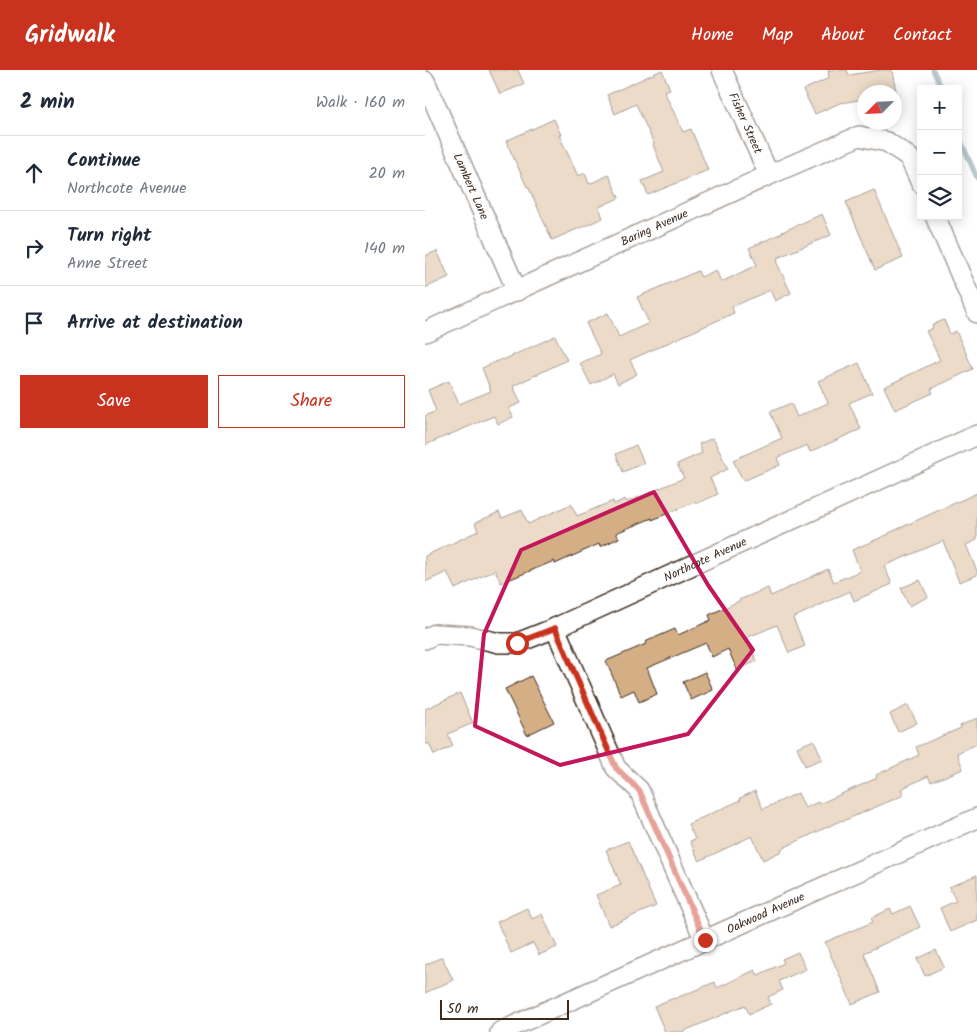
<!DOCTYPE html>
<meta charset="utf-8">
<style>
:root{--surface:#fff;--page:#f6f6f7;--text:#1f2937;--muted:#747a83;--line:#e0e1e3;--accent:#c8321e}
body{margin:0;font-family:Kalam,sans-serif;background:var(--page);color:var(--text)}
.controls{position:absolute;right:15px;top:15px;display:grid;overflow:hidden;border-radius:0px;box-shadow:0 2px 12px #0003}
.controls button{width:45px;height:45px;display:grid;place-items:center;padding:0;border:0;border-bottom:1px solid var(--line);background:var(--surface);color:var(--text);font:25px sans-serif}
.compass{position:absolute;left:432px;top:15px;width:45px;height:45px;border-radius:50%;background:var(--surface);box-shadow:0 2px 12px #0003;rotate:246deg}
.scale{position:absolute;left:15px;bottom:12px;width:129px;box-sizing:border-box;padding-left:5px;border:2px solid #3b2a1e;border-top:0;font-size:14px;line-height:18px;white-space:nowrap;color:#3b2a1e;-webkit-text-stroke:4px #fff;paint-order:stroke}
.stop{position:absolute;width:15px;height:15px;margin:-11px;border:4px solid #c8321e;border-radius:50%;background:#fff}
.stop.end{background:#c8321e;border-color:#fff;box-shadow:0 1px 5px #0008}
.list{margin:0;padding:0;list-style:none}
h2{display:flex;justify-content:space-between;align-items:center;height:65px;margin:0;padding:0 20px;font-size:21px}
h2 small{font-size:16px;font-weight:400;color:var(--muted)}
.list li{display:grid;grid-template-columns:32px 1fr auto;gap:15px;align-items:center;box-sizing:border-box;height:75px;padding:0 20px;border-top:1px solid var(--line)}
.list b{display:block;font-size:19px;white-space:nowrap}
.list p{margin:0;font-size:16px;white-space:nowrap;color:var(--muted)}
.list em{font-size:16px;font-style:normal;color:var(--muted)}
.actions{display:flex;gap:10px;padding:15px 20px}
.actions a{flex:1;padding:11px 0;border:1px solid var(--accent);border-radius:0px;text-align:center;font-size:18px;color:var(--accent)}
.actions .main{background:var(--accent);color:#fff}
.icon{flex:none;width:28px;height:28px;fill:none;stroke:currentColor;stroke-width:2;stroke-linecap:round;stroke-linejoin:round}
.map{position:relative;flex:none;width:552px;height:962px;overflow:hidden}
header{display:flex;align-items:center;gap:30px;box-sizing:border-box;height:70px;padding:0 25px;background:var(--accent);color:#fff}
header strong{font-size:24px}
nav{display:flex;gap:28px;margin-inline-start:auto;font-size:18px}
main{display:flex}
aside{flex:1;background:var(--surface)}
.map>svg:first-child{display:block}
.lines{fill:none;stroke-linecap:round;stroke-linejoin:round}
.stream{stroke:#628891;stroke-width:5}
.building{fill:#d4af86;stroke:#3b2a1e}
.minor-casing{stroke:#3b2a1e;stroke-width:22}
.minor{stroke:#fff;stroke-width:19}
.route{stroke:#c8321e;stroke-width:6}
.marked{fill:none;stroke:#c2185b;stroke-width:4;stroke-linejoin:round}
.labels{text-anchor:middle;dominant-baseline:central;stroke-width:4;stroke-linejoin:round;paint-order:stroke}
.street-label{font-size:12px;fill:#3b2a1e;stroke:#fff}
</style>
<header>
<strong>Gridwalk</strong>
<nav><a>Home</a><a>Map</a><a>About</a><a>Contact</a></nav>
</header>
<main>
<aside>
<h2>2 min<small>Walk · 160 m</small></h2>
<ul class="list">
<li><svg class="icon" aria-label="ahead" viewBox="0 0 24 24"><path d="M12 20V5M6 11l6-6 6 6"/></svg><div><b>Continue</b><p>Northcote Avenue</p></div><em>20 m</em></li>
<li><svg class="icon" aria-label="right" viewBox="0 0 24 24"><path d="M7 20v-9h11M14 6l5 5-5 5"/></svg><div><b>Turn right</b><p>Anne Street</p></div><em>140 m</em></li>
<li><svg class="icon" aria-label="arrive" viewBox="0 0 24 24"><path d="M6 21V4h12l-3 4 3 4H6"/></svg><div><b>Arrive at destination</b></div></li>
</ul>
<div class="actions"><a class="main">Save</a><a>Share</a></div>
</aside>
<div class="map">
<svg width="552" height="962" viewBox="0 0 552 962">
<rect width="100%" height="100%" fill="#fff"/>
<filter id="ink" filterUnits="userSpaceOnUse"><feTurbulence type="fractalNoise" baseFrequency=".02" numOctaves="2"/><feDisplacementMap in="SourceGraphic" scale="10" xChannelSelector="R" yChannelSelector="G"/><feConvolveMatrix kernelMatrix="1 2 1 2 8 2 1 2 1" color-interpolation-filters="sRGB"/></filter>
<g filter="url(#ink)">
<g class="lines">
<g class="stream">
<path d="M 508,0 L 517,19"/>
<path d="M 533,64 L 552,108"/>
</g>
</g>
<g class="building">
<path d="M 64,0 L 93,0 L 99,14 L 75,24 Z"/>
<path d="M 237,0 L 245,19 L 239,21 L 258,62 L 266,59 L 283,100 L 223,125 L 217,111 L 239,102 L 228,75 L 229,74 L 211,34 L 190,44 L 182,25 Z"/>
<path d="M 403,0 L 422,0 L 424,5 L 456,0 L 467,0 L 471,22 L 440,22 L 440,29 L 415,33 L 390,44 L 378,20 L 404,8 Z"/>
<path d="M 129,49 L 136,65 L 134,65 L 153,106 L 160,103 L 164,114 L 184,105 L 194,128 L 174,137 L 178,148 L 127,170 L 103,116 L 102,117 L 81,71 Z"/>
<path d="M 449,120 L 478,188 L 450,200 L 421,132 Z"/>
<path d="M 397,144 L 406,165 L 352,188 L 353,192 L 352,193 L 366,223 L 350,231 L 345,220 L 307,237 L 309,243 L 205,290 L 212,304 L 193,314 L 188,304 L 166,315 L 155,293 L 176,284 L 161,253 L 183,243 L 194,267 L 224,253 L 212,227 L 273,201 L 276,207 L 291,200 L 296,212 L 332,195 L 324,178 L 357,163 L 357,162 Z"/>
<path d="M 12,181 L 24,207 L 0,218 L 0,186 Z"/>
<path d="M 519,250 L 525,264 L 531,261 L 548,299 L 506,319 L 508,323 L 470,340 L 459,317 L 515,290 L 501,261 L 508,258 L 507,255 Z"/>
<path d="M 130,266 L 142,290 L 88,316 L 96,333 L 84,338 L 88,347 L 73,354 L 69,346 L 0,375 L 0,346 L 11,341 L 3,320 L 24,311 L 34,334 L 66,321 L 57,298 L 77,289 L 78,290 Z"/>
<path d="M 434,293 L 447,323 L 424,333 L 436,359 L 385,382 L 382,375 L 352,388 L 355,395 L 318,411 L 308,390 L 357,368 L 345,342 L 366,333 L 372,347 L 403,333 L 393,311 Z"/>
<path d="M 288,368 L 303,399 L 285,408 L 293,424 L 271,434 L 270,432 L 227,450 L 227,448 L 191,463 L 194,468 L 175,477 L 174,474 L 130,494 L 129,491 L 76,513 L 70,500 L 30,519 L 22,502 L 0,512 L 0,486 L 53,461 L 50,453 L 74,442 L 77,448 L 97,440 L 103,454 L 146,434 L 152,446 L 188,431 L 189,434 L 200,429 L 202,432 L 259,408 L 252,394 L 277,383 L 274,374 Z"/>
<path d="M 211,375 L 219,393 L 198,402 L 191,384 Z"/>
<path d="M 552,423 L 552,470 L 541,475 L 552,501 L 552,505 L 534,512 L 518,471 L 459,496 L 467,514 L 429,531 L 425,521 L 368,548 L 380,576 L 364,583 L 352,555 L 321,568 L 332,591 L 312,600 L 303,579 L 287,587 L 281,573 L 222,598 L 232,624 L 214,632 L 209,620 L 196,626 L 181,591 L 221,574 L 220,572 L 250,559 L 253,565 L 286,550 L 284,545 L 314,531 L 314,530 L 343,518 L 346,526 L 403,499 L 409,512 L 435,501 L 427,480 L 464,464 L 464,463 Z"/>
<path d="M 495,510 L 503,527 L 484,536 L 476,518 Z"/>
<path d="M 280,602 L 288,620 L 266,630 L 258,612 Z"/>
<path d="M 106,606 L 129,652 L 102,665 L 80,619 Z"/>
<path d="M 35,623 L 48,653 L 23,664 L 28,676 L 9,685 L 4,673 L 0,675 L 0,639 Z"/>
<path d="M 483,635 L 492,653 L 473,662 L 465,644 Z"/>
<path d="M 552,648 L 552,674 L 532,683 L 538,699 L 506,712 L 503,706 L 476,719 L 479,725 L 418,751 L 417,750 L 356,779 L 357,781 L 338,790 L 327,766 L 274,791 L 265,771 L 270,769 L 263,754 L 316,730 L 315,728 L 330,721 L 338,739 L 373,723 L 380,738 L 393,732 L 394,734 L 452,708 L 451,705 L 494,685 L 491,677 L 536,658 L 535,656 Z"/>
<path d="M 389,670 L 397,689 L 380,696 L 372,677 Z"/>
<path d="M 203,771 L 231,836 L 184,856 L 171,825 L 196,815 L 181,780 Z"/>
<path d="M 552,805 L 552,850 L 525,862 L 515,838 L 531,831 L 524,817 Z"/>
<path d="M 485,836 L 495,857 L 439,883 L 455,922 L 427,934 L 400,872 L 448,852 L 446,848 L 465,839 L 468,844 Z"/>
<path d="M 102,838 L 107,849 L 117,844 L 132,877 L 114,885 L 108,873 L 86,883 L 72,852 Z"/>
<path d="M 511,880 L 519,897 L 500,906 L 492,889 Z"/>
<path d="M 373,882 L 381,899 L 354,911 L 358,920 L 343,927 L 346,934 L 324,944 L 320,935 L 257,962 L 240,962 L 229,936 L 249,928 L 249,929 L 290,912 L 292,918 L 330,900 L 333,905 L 359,893 L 357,889 Z"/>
<path d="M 17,887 L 28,910 L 0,923 L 0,895 Z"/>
</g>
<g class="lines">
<g class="minor-casing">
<g id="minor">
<path id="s1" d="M 297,0 L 344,105"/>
<path id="s2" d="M 0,11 L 92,221"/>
<path d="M 510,146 L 552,243"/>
<path id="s3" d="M 0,262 L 344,105 L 434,66 L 462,72 L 484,87 L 496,113"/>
<path d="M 130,558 L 191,698 L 214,720 L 280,871"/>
<path id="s4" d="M 0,569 L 10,564 L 45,566 L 74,573 L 92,573 L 130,558 L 552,365"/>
<path id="s5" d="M 75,962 L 552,748"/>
</g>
</g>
<use href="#minor" class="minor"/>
</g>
</g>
<g class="lines" filter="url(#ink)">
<path class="route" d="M 92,573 L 130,558 L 191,698 L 214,720 L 280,870"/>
</g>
<path d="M0 0H552V962H0ZM 229,422 L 283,515 L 328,580 L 263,664 L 135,695 L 50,656 L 59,564 L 96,480 Z" fill="#fff" fill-opacity=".55" fill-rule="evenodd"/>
<path class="marked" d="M 229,422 L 283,515 L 328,580 L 263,664 L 135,695 L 50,656 L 59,564 L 96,480 Z"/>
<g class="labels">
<g class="street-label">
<text stroke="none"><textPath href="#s1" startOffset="58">Fisher Street</textPath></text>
<text stroke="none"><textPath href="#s2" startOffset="115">Lambert Lane</textPath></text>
<text stroke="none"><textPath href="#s3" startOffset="252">Baring Avenue</textPath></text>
<text stroke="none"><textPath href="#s4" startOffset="300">Northcote Avenue</textPath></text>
<text stroke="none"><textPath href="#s5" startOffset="291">Oakwood Avenue</textPath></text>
</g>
</g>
</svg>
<div class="controls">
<button>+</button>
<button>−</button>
<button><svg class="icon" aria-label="layers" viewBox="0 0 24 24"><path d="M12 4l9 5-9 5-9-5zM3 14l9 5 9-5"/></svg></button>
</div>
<svg class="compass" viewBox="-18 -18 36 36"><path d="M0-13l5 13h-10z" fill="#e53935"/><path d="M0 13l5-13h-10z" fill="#747a83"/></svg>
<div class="scale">50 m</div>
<div class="stop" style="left:92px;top:573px"></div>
<div class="stop end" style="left:280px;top:870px"></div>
</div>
</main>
